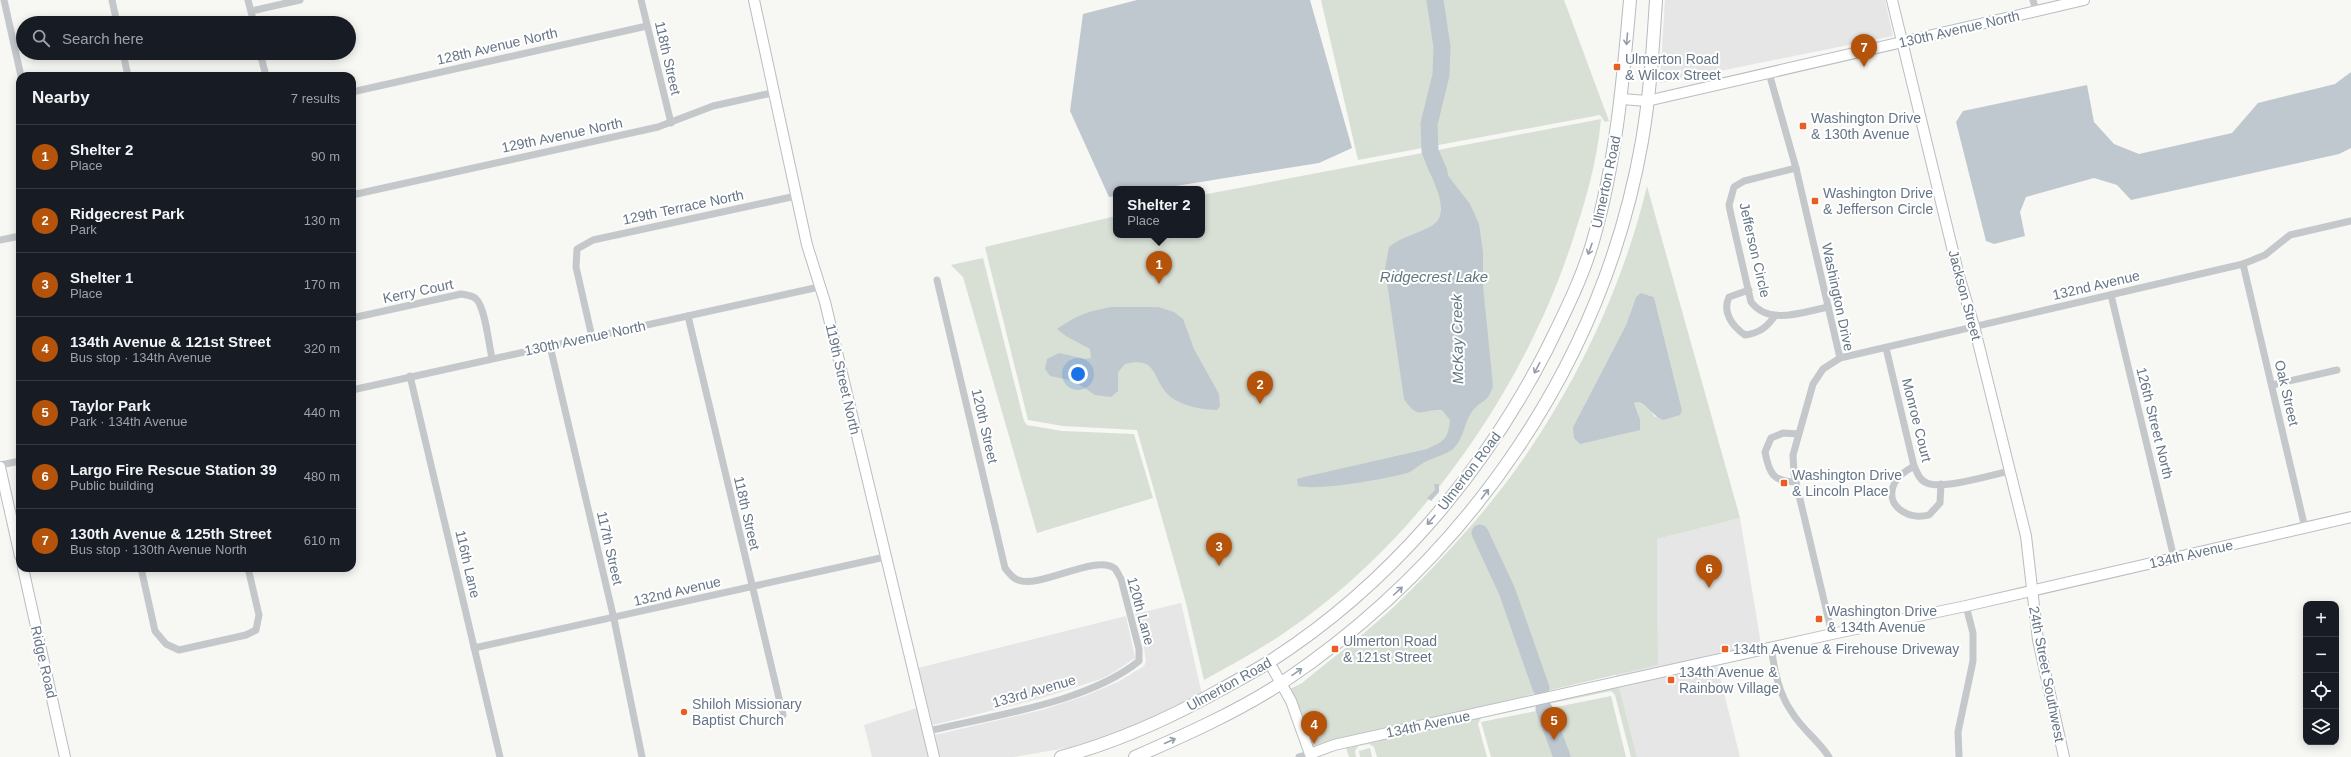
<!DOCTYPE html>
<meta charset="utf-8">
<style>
:root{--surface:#171b24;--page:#242831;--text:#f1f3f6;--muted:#9ea1a6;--line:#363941;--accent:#b45309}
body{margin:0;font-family:Helvetica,sans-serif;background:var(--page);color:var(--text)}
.controls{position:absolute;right:12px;bottom:12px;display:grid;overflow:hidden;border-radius:8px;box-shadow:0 2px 10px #0003}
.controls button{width:36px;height:36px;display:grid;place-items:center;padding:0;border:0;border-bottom:1px solid var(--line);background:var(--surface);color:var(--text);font:20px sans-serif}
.you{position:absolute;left:1078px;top:374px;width:14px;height:14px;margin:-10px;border:3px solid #fff;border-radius:50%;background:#1a73e8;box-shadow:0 0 0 6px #1a73e833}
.badge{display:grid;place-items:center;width:26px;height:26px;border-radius:50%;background:var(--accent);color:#fff;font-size:13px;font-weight:700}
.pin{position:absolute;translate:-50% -33px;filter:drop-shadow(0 1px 2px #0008)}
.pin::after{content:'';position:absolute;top:21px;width:14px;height:12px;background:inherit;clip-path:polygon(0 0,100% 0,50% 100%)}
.popup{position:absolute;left:1113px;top:186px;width:92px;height:52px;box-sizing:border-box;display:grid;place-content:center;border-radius:8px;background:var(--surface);filter:drop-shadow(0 1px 3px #0005);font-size:13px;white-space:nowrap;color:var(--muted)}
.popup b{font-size:15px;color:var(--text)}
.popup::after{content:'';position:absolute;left:50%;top:100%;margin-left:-8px;border:8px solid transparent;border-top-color:var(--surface)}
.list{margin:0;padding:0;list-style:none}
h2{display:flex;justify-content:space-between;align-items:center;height:52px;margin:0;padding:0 16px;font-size:17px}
h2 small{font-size:13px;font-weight:400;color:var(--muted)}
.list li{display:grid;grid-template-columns:26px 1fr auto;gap:12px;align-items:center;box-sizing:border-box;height:64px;padding:0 16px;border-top:1px solid var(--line)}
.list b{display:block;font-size:15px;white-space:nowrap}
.list p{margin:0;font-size:13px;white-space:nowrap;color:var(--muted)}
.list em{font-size:13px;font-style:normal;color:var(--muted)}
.icon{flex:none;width:22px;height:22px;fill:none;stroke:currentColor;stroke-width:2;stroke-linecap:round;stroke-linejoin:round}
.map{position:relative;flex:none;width:2351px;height:757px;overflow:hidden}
.search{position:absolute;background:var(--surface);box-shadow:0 2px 10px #0003;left:16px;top:16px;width:340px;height:44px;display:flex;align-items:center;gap:10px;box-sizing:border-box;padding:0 14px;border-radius:22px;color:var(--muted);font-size:15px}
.panel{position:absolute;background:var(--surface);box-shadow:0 2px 10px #0003;left:16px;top:72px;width:340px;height:500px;border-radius:12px}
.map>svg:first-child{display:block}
.built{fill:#e5e6e5}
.green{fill:#d8dfd5;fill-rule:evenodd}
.water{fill:#bfc8ce}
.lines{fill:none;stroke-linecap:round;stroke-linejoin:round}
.river{stroke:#bfc8ce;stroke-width:17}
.secondary-casing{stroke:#b9bdc2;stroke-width:12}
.primary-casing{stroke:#b7bbbf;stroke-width:14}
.street{stroke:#c4c8cb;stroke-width:7}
.secondary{stroke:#fff;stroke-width:10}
.primary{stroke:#fff;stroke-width:12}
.oneway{stroke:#939eaa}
.poi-dot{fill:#e85f23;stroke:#fff;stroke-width:1.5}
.labels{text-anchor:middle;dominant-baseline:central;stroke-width:4;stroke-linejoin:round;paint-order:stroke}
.street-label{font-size:14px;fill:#657586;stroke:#fff}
.poi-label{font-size:14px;fill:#657586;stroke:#fff;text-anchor:start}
.water-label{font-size:15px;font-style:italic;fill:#617782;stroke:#fff}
</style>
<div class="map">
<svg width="2351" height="757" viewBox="0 0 2351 757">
<rect width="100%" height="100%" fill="#f7f7f4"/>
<g class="built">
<path d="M 1665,0 L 1885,0 L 1893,36 L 1660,83 Z"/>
<path d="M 1740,518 L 1761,644 L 1616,677 L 1616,674 L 1658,664 L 1657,539 Z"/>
<path d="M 1181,603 L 1202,694 L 1171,710 L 1115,734 L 1071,747 L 1014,757 L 939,757 L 935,735 L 1042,710 L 1085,696 L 1118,682 L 1144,666 L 1146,662 L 1144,648 L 1135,614 Z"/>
<path d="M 1126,616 L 1135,658 L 1114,672 L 1101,679 L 1039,699 L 933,725 L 918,668 Z"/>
<path d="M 1717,665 L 1740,757 L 1637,757 L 1619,687 Z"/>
<path d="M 917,703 L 930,757 L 872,757 L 864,725 L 917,708 Z"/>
</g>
<g class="green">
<path d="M 1321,0 L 1564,0 L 1609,121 L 1605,122 L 1600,115 L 1358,160 Z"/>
<path d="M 1601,119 C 1597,163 1585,203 1571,245 C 1522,393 1415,545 1284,633 C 1258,651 1231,665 1204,680 L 1186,603 L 1137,430 L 1063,426 L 1028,420 L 985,247 L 1116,216 L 1116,235 L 1202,235 L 1202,195 Z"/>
<path d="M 1647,186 L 1740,518 L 1657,539 L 1658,665 L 1312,746 L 1290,689 L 1302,683 C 1336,655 1373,628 1404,597 C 1450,551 1496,501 1532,446 C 1584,368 1625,278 1647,186 ZM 1644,294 L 1654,297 L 1682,410 L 1655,417 L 1649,409 L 1639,402 L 1634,403 L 1639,416 L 1640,423 L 1573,427 L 1626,325 L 1636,297 Z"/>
<path d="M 983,258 L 1024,421 L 1027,425 L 1062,431 L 1134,434 L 1153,498 L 1037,533 L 963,277 L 951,265 Z"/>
<path d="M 1619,687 L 1637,757 L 1631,757 L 1615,695 L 1611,691 L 1481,718 L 1478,724 L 1487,757 L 1377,757 L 1374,747 L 1369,744 L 1358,746 L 1355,751 L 1356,757 L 1349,757 L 1346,748 Z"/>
<path d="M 1611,696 L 1626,757 L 1491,757 L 1481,722 Z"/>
<path d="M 1370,748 L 1372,757 L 1360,757 L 1359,751 Z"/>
</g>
<g class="water">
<path d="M 1137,0 L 1310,0 L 1352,148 L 1319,163 L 1157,189 L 1116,189 L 1116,196 L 1109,197 L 1070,111 L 1083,14 Z"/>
<path d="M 2351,72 L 2351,148 L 2339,154 L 2131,200 L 2117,185 L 2094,178 L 2026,197 L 2020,212 L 2025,236 L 1994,244 L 1986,241 L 1956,122 L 1963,111 L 2087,85 L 2094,122 L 2114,144 L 2139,154 L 2232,133 L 2258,103 L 2335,84 Z"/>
<path d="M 1430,151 L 1440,157 L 1449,177 L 1470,204 L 1479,224 L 1483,252 L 1483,286 L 1493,386 C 1488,402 1484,399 1474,409 C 1464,420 1465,438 1453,449 C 1444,456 1430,458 1420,465 C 1416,467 1412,472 1407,473 C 1386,479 1318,491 1298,486 L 1297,479 L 1304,477 L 1427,449 C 1444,441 1448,440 1450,420 L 1442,410 C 1420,409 1419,421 1404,399 L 1385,269 L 1389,247 C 1404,235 1419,234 1433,225 C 1452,212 1432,179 1426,164 Z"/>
<path d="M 1641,293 L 1654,297 L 1682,410 L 1680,415 L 1663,420 C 1653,416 1649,407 1639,402 L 1634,403 L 1640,419 L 1640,430 L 1580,444 L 1574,438 L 1573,427 L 1626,325 L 1636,297 Z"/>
<path d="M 1112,307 L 1158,307 L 1174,312 L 1183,319 L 1194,349 L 1219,394 L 1220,406 L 1217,410 C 1202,410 1184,406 1172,398 C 1151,382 1160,355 1125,364 L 1118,372 L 1118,391 L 1111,397 L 1095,395 L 1074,381 L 1050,376 L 1045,369 L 1047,359 L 1059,353 L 1085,359 L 1091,358 L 1090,349 L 1066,336 L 1057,329 C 1075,316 1091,310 1112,307 Z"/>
<path d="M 1434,484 L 1439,484 L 1439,492 L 1431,501 L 1427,498 L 1435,490 Z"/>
</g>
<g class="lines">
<g class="river">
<path d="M 1435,0 L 1442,47 L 1441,75 L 1429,124 L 1430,151 L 1439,172"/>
<path d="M 1480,533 L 1507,591 L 1541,688"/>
<path d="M 1544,709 L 1562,757"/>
</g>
<g class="secondary-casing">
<g id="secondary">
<path d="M 754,0 L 807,245 L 825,302 L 934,757"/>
<path d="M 1892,0 L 1959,276 L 1974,326 L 2026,536 L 2038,640 L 2064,757"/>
<path d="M 1622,99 L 1647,101 L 2084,0"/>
<path d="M 0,467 L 20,556"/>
<path d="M 23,568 L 65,757"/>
<path d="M 1269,662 L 1291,701 L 1310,754 L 1334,745 L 1832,634 L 1966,606 L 2351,517"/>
</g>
</g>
<g class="primary-casing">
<g id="primary">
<path d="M 1061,757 C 1117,742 1170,718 1220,690 C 1236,681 1253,672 1269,662 C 1388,586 1483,474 1547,349 C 1564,314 1582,279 1593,241 C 1616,162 1623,82 1630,0"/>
<path d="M 1135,757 C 1185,735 1237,712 1283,682 C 1469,557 1603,363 1642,141 C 1650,95 1653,47 1656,0"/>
</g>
</g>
<g class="street">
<path d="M 4,0 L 21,76"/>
<path d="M 112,0 L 117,23"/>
<path d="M 248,0 L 254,23"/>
<path d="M 641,0 L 671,123"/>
<path d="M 2033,0 L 2036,11"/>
<path d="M 251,11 L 300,0"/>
<path d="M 123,53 L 128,76"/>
<path d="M 260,53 L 266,76"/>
<path d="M 1769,73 L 1796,168 L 1840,358 L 1823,369 L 1813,384 L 1793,455 L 1794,474 L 1832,634"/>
<path d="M 352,92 L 647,26"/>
<path d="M 1796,168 L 1744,181 L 1734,187 L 1729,205 L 1731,215 L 1751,302 C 1769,326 1803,312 1828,307"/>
<path d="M 352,195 L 658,127 L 713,106 L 776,92"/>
<path d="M 0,240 L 20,236"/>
<path d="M 2243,264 L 2305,528"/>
<path d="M 1749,290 L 1729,297 C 1722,312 1732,326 1745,335 C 1759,333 1766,328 1774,317"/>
<path d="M 2111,295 L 2174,558"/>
<path d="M 688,316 L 783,715"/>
<path d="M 352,318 L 461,294 C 466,295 472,295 476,299 C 485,306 489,346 492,358"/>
<path d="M 592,337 L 576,267 L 577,249 L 593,240 L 796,196"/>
<path d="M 550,346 L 614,619 L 642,757"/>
<path d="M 1886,348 L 1914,466 C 1917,472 1919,480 1927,483 C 1943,490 1991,475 2010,471"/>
<path d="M 1840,358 L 2243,264 L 2265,255 L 2290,235 L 2351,221"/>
<path d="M 410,376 L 500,757"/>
<path d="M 2272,385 L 2337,370"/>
<path d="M 352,390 L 819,287"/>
<path d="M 0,465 L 20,461"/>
<path d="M 1914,466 C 1907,470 1899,475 1895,482 C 1883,505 1908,521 1929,515 L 1940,503 L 1941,484"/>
<path d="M 1796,482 C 1773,482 1769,473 1765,452 L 1771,438 L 1783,433 L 1798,434"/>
<path d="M 141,568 L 155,631 L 166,644 L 179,650 L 246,635 L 256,630 L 259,615 L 248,568"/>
<path d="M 1771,647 C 1775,672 1778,693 1793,714 C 1803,730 1819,741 1829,757"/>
<path d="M 474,648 L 885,557"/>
<path d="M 929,731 C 994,715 1087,703 1139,661 L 1139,649 L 1121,579 C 1119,576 1117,570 1114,568 C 1096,554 1039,589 1018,580 C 1012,578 1009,573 1005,568 L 937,280"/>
<path d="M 1299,757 L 1310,754 L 1311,757"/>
<path d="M 1959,757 L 1958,732 L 1973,661 L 1973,633 L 1966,606"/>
</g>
<use href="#secondary" class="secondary"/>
<use href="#primary" class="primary"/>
</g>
<defs><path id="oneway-shaft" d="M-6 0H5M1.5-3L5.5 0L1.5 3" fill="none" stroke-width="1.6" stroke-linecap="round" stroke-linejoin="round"/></defs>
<g class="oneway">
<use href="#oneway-shaft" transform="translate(1627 39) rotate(95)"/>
<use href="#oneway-shaft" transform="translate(1590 249) rotate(110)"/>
<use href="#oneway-shaft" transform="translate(1537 368) rotate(118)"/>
<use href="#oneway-shaft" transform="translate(1485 494) rotate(-53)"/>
<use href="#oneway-shaft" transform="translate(1431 520) rotate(131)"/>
<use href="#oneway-shaft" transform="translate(1398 591) rotate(-42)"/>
<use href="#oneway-shaft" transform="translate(1297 672) rotate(-35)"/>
<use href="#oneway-shaft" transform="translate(1170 741) rotate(-24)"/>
</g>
<g class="poi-dot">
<rect x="1613" y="63" width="8" height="8" rx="2"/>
<rect x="1799" y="122" width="8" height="8" rx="2"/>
<rect x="1811" y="197" width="8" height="8" rx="2"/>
<rect x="1780" y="479" width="8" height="8" rx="2"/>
<rect x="1815" y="615" width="8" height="8" rx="2"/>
<rect x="1331" y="645" width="8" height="8" rx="2"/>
<rect x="1721" y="645" width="8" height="8" rx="2"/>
<rect x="1667" y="676" width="8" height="8" rx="2"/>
<circle cx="684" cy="712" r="4"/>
</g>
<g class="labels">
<g class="street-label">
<text transform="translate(1959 29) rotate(-13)">130th Avenue North</text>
<text transform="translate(497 46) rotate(-13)">128th Avenue North</text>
<text transform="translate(668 58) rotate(77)">118th Street</text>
<text transform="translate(562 135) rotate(-12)">129th Avenue North</text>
<text transform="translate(1606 182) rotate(-78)">Ulmerton Road</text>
<text transform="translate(683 207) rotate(-12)">129th Terrace North</text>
<text transform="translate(1755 250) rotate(77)">Jefferson Circle</text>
<text transform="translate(2096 285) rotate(-13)">132nd Avenue</text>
<text transform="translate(418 291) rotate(-12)">Kerry Court</text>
<text transform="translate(1965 295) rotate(75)">Jackson Street</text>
<text transform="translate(1838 297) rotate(78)">Washington Drive</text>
<text transform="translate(585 338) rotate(-12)">130th Avenue North</text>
<text transform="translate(843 379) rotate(77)">119th Street North</text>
<text transform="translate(2287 393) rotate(77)">Oak Street</text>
<text transform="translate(1917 420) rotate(76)">Monroe Court</text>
<text transform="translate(2155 423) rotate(76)">126th Street North</text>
<text transform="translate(985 426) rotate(77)">120th Street</text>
<text transform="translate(1469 471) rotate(-53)">Ulmerton Road</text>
<text transform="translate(747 513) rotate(77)">118th Street</text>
<text transform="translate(610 548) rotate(77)">117th Street</text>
<text transform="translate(2191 554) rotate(-13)">134th Avenue</text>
<text transform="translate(468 564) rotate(77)">116th Lane</text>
<text transform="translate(677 591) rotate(-13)">132nd Avenue</text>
<text transform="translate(1141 611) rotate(75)">120th Lane</text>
<text transform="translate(44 662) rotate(77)">Ridge Road</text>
<text transform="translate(2047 674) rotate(79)">24th Street Southwest</text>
<text transform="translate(1229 684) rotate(-29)">Ulmerton Road</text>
<text transform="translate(1034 691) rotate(-16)">133rd Avenue</text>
<text transform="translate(1428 724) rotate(-12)">134th Avenue</text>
</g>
<g class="poi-label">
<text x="1625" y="59">Ulmerton Road<tspan x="1625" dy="16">&amp; Wilcox Street</tspan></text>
<text x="1811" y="118">Washington Drive<tspan x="1811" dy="16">&amp; 130th Avenue</tspan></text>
<text x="1823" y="193">Washington Drive<tspan x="1823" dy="16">&amp; Jefferson Circle</tspan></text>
<text x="1792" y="475">Washington Drive<tspan x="1792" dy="16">&amp; Lincoln Place</tspan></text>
<text x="1827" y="611">Washington Drive<tspan x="1827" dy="16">&amp; 134th Avenue</tspan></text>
<text x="1343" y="641">Ulmerton Road<tspan x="1343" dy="16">&amp; 121st Street</tspan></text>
<text x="1733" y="649">134th Avenue &amp; Firehouse Driveway</text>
<text x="1679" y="672">134th Avenue &amp;<tspan x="1679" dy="16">Rainbow Village</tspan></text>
<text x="692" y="704">Shiloh Missionary<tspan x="692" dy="16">Baptist Church</tspan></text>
</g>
<g class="water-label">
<text x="1434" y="276">Ridgecrest Lake</text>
<text transform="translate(1457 339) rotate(-91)">McKay Creek</text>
</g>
</g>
</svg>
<div class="controls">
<button>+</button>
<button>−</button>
<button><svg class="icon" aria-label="locate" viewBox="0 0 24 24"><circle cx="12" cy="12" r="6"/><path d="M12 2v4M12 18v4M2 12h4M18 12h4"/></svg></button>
<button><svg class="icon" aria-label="layers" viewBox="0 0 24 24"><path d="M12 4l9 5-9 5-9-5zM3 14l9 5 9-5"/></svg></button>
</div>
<div class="you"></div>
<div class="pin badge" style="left:1159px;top:284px">1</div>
<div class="popup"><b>Shelter 2</b>Place</div>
<div class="pin badge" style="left:1260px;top:404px">2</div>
<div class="pin badge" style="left:1219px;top:566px">3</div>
<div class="pin badge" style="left:1314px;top:744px">4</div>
<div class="pin badge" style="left:1554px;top:740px">5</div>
<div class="pin badge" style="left:1709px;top:588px">6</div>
<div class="pin badge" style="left:1864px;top:67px">7</div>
<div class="search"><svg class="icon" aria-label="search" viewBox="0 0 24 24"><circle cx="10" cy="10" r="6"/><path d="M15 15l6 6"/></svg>Search here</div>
<section class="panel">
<h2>Nearby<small>7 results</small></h2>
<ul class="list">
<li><span class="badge">1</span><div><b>Shelter 2</b><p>Place</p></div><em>90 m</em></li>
<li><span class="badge">2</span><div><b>Ridgecrest Park</b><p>Park</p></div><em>130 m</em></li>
<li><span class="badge">3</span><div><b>Shelter 1</b><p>Place</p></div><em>170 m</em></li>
<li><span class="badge">4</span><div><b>134th Avenue &amp; 121st Street</b><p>Bus stop · 134th Avenue</p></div><em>320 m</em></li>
<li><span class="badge">5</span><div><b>Taylor Park</b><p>Park · 134th Avenue</p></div><em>440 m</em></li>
<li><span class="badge">6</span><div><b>Largo Fire Rescue Station 39</b><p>Public building</p></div><em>480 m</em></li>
<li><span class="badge">7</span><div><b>130th Avenue &amp; 125th Street</b><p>Bus stop · 130th Avenue North</p></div><em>610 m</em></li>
</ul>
</section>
</div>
